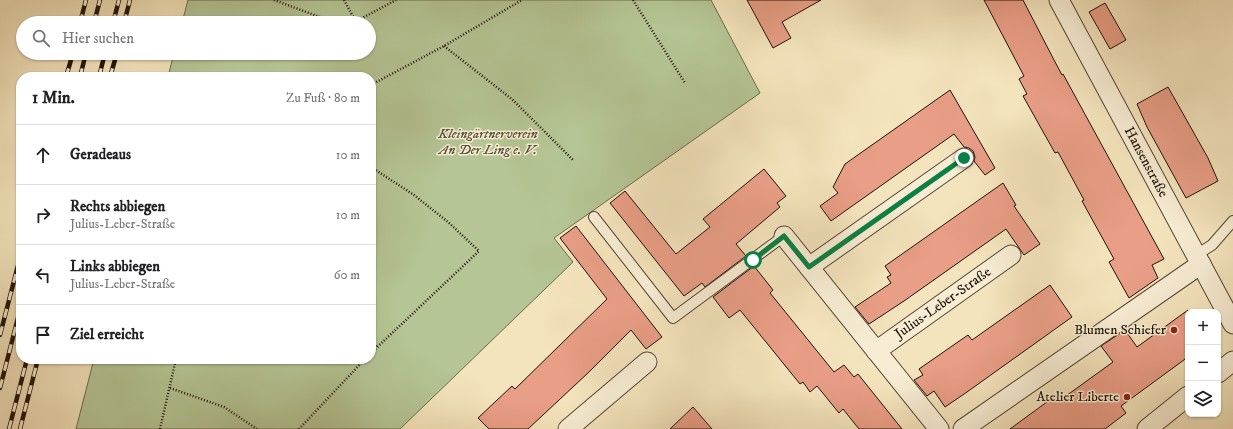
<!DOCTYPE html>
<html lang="de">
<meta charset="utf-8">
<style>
:root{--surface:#fff;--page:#f2f2f2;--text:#202124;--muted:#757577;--line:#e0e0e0}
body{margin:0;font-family:"IM FELL DW Pica",serif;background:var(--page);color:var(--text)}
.controls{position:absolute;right:12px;bottom:12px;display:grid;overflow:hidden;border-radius:8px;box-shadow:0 1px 3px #0004}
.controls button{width:36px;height:36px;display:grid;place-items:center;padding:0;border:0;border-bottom:1px solid var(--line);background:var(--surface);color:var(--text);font:20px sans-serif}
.stop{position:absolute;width:12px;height:12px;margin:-9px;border:3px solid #0b8043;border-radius:50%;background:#fff}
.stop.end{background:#0b8043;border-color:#fff;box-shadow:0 1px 4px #0008}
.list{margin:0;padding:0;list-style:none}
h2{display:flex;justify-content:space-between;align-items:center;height:52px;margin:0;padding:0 16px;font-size:17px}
h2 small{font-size:13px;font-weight:400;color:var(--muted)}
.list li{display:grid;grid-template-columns:26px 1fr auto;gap:12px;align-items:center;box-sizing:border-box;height:60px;padding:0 16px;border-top:1px solid var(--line)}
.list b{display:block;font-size:15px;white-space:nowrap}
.list p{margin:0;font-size:13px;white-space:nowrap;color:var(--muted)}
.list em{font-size:13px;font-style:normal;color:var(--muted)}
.icon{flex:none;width:22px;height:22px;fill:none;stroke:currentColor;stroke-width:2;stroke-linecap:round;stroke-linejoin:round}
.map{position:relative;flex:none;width:1233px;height:429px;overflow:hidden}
.search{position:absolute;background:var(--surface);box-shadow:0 1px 3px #0004;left:16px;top:16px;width:360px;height:44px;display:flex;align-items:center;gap:10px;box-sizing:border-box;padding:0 14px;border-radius:22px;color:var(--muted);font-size:15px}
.panel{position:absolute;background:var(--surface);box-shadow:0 1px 3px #0004;left:16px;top:72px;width:360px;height:292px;border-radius:16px}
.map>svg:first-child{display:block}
.green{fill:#b5c595;stroke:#6a6c4d}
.building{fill:#e99e87;stroke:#1f1305}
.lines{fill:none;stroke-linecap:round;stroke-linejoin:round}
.lane-casing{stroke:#544733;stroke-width:12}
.street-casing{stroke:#544733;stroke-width:21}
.path{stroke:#1f1305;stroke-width:2.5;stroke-dasharray:1 2;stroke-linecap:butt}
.lane{stroke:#f8edd4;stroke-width:10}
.street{stroke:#f8edd4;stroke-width:19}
.rail-casing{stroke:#1f1305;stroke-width:4.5}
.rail{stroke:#f8edd4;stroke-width:3;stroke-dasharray:9;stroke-linecap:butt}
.route{stroke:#0b8043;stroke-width:5}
.poi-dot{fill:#8f2418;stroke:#f8edd4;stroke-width:1.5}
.labels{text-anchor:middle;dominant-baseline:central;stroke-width:3;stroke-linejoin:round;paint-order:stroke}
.park-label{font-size:14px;font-style:italic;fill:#545137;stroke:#f8edd4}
.street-label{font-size:14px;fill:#1f1305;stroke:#f8edd4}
.poi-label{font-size:14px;fill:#1f1305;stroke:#f8edd4;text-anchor:end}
</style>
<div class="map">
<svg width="1233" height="429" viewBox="0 0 1233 429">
<rect width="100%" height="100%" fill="#f4e4bd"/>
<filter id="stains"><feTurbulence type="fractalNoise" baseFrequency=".005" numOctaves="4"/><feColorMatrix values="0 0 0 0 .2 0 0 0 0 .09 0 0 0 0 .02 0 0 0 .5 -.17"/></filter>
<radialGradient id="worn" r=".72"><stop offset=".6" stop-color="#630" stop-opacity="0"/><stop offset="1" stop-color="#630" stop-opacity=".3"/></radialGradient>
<path class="green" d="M 188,0 L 711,0 L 760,93 L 554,238 L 573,262 L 400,429 L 76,429 L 94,359 L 371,359 L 371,77 L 168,77 L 174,53 L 369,53 L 369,23 L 182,23 Z"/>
<g class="building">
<path d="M 747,0 L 821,0 L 782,22 L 791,38 L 773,48 Z"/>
<path d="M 984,0 L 1023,0 L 1054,60 L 1062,75 L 1063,74 L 1164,259 L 1152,265 L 1158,278 L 1129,298 L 1109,262 L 1114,259 L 1082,201 L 1084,200 L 1058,152 L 1055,153 L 1023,96 L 1027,94 L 1019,79 L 1024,76 Z"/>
<path d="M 1105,3 L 1126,40 L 1110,49 L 1089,12 Z"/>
<path d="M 1168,87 L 1208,158 L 1218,181 L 1186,198 L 1147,127 L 1137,104 Z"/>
<path d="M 950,90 L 995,168 L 985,175 L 974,161 L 975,157 L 973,151 L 969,148 L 964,147 L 954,134 L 831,221 L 820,206 L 838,193 L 833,187 L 845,164 Z"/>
<path d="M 764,169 L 786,196 L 777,203 L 780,207 L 736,244 L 746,256 L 705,287 L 702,283 L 684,296 L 610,203 L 625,191 L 676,254 L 710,227 L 703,219 Z"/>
<path d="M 1003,183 L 1016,205 L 1014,206 L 1040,244 L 1024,255 L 1006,229 L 904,301 L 869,324 L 855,307 L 891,283 L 887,277 L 891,275 L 885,266 Z"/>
<path d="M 576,226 L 662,337 L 646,349 L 631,330 L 589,372 L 528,429 L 489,429 L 478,418 L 512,386 L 515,389 L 607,299 L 560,238 Z"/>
<path d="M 754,266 L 773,290 L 770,293 L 834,372 L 844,365 L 854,377 L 858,374 L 902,429 L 859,429 L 843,409 L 839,413 L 817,386 L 810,392 L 803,382 L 800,384 L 740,310 L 729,318 L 713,297 Z"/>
<path d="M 1050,285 L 1072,317 L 967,392 L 945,407 L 934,391 L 927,396 L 914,380 L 923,375 L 919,369 L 968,335 L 972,340 Z"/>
<path d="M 1188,310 L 1188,357 L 1121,406 L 1126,413 L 1105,429 L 1010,429 L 1055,396 L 1059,401 L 1113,362 L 1101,346 L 1125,330 L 1137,347 Z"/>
<path d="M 693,407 L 712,429 L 670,429 Z"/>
</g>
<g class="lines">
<g class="lane-casing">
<g id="lane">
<path d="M 594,217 L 673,318 L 784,236"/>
<path d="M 1196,255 L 1212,245 L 1233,221"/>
</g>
</g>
<g class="street-casing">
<g id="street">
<path d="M 1059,0 L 1233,324"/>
<path d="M 784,236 L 939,429"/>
<path d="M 809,267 L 964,158"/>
<path d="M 876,351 L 1011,255"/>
<path d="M 1218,373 L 1233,361"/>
<path d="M 568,429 L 647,362"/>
<path d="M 963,429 L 1201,264"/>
<path d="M 1147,429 L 1188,396"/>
</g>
</g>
<g class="path">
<path d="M 274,0 L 336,23"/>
<path d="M 344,0 L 356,22"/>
<path d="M 633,0 L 685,83"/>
<path d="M 353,23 L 396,0"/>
<path d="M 444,46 L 513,100 L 574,161"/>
<path d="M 371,85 L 444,46 L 522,0"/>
<path d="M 371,167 L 414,195 L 448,222 L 479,251 L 371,353"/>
<path d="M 371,342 L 377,347"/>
<path d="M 170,388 L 224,407 L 257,429"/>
<path d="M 160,429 L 176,359"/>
<path d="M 299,429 L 365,359"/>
</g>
<use href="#lane" class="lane"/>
<use href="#street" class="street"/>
<g class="rail-casing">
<g id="rail">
<path d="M 80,23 L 86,0"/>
<path d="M 94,23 L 100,0"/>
<path d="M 113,23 L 119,0"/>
<path d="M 124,23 L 130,0"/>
<path d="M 66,77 L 73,53"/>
<path d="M 80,77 L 86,53"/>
<path d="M 99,77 L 105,53"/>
<path d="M 110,77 L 117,53"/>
<path d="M 0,335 L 21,254"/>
<path d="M 0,388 L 21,306"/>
<path d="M 9,429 L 27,359"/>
<path d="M 20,429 L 38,359"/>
</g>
</g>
<use href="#rail" class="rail"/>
</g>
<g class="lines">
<path class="route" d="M 753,260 L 784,236 L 809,267 L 964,158"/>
</g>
<g class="poi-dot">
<circle cx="1174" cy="330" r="4"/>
<circle cx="1127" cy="397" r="4"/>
</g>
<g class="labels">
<g class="park-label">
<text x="488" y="134">Kleingärtnerverein<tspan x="488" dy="16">An Der Ling e. V.</tspan></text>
</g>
<g class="street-label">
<text transform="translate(1146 162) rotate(62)">Hansenstraße</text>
<text transform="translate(943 303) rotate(-35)">Julius-Leber-Straße</text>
</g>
<g class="poi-label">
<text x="1166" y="330">Blumen Schiefer</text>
<text x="1119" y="397">Atelier Liberte</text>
</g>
</g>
<rect width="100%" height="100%" filter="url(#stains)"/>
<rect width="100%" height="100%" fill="url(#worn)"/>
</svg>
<div class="controls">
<button>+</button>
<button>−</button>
<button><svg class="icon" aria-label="layers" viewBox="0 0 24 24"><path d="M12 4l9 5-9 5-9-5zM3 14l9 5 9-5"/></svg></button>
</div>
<div class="stop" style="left:753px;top:260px"></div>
<div class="stop end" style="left:964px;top:158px"></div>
<div class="search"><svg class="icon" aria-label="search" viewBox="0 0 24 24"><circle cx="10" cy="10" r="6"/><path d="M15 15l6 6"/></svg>Hier suchen</div>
<section class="panel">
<h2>1 Min.<small>Zu Fuß · 80 m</small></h2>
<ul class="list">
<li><svg class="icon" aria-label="ahead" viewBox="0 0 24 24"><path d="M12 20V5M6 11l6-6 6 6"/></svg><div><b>Geradeaus</b></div><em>10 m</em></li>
<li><svg class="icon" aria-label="right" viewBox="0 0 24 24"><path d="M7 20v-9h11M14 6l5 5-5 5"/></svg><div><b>Rechts abbiegen</b><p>Julius-Leber-Straße</p></div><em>10 m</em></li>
<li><svg class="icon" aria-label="left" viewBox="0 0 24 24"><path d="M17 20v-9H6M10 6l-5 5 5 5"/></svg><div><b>Links abbiegen</b><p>Julius-Leber-Straße</p></div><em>60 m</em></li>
<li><svg class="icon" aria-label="arrive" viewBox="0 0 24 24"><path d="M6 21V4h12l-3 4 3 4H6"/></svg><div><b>Ziel erreicht</b></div></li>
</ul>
</section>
</div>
